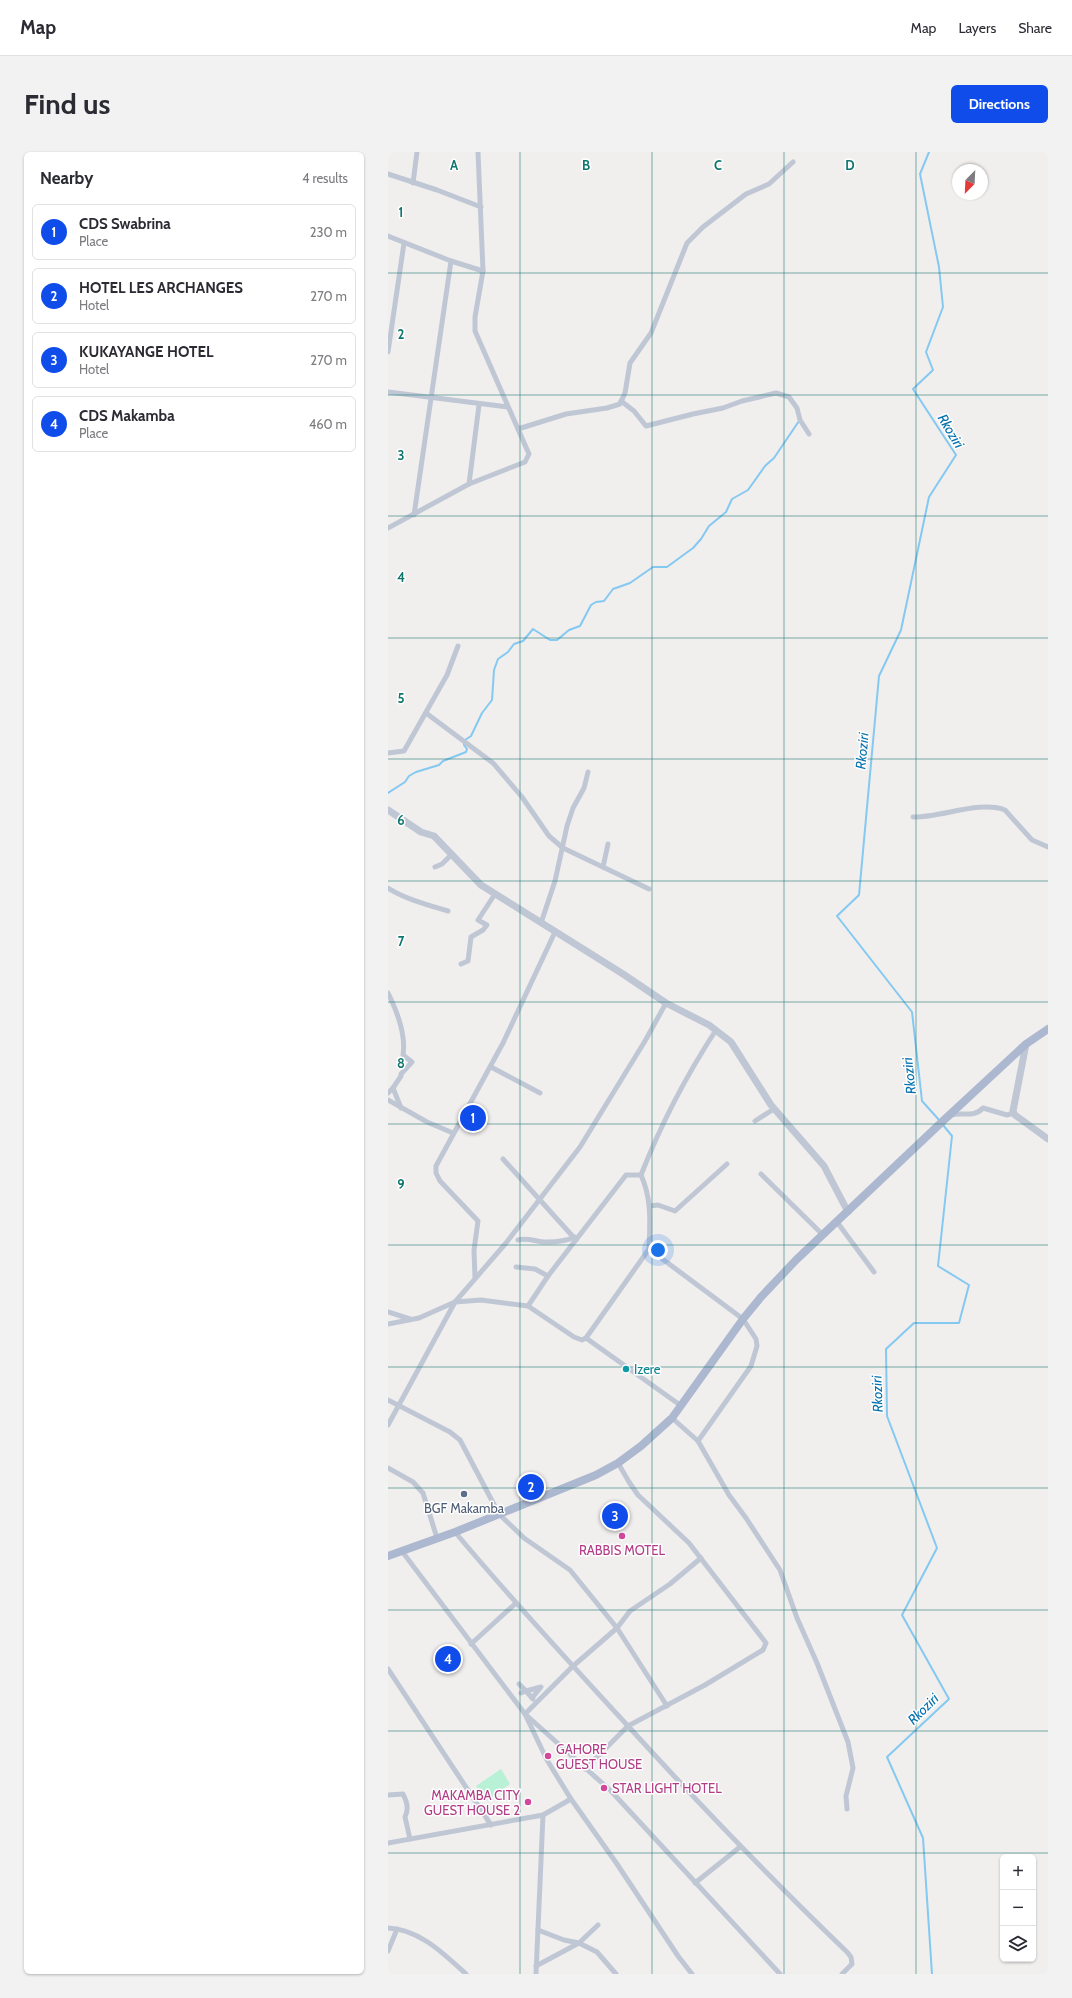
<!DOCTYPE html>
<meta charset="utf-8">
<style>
:root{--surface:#fff;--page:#f2f2f3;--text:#2b2b33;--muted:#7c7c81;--line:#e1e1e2;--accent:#0f4ce9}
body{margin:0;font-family:Cabin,sans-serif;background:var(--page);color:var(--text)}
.controls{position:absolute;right:12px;bottom:12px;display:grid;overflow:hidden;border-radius:6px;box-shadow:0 1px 3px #0004}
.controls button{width:36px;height:36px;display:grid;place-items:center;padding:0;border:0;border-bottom:1px solid var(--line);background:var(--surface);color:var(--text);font:20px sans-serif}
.compass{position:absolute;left:564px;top:12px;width:36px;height:36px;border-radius:50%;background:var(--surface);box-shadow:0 1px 3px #0004;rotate:204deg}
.you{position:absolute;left:270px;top:1098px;width:14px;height:14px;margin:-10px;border:3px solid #fff;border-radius:50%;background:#1a73e8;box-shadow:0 0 0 6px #1a73e833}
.badge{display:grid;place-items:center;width:26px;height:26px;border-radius:50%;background:var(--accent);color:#fff;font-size:13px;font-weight:700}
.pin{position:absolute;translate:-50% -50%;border:2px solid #fff;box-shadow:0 1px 4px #0006}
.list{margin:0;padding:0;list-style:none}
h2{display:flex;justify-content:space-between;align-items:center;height:52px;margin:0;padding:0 16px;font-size:17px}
h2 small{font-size:13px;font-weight:400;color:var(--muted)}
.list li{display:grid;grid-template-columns:26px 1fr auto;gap:12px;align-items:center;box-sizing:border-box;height:56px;margin:0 8px 8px;padding:0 8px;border:1px solid var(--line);border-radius:6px}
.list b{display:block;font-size:15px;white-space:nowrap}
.list p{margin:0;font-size:13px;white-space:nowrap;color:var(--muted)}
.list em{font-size:13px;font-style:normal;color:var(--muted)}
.icon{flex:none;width:22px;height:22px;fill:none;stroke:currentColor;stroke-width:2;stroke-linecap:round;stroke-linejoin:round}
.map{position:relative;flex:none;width:660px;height:1822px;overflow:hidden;border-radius:6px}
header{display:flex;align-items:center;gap:24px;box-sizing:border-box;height:56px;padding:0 20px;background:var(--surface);border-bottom:1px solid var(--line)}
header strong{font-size:19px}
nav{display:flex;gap:22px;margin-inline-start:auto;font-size:14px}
.intro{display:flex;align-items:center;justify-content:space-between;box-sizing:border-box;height:96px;padding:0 24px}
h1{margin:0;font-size:28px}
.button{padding:10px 18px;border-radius:6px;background:var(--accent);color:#fff;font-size:14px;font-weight:700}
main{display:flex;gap:24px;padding:0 24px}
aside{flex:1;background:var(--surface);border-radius:6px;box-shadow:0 1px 3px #0004}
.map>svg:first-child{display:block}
.green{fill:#b9f1d7}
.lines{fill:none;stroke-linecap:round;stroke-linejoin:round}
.stream{stroke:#84c9f1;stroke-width:2}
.minor{stroke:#c0c7d4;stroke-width:5}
.tertiary{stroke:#c0c7d4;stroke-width:7}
.primary{stroke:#acb8cf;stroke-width:8}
.grid{fill:none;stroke:#0f766e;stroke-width:1;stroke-opacity:0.55}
.culture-dot{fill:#0f9aa8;stroke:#fff;stroke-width:1.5}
.service-dot{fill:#5c6f8a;stroke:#fff;stroke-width:1.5}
.hotel-dot{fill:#d1479c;stroke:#fff;stroke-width:1.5}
.labels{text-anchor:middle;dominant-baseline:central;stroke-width:3;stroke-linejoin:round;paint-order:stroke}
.culture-label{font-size:13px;fill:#0d838f;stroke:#fff;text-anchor:start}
.service-label{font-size:13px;fill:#4e5e75;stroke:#fff}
.hotel-label{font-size:13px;fill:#b23c85;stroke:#fff;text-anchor:start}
.water-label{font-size:14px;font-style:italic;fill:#0471b0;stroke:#fff}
.grid-label{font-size:13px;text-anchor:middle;font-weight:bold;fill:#0f766e;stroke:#fff;stroke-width:3;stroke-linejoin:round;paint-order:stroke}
</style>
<header>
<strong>Map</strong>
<nav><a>Map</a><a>Layers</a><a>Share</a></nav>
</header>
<div class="intro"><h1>Find us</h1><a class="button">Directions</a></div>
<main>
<aside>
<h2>Nearby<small>4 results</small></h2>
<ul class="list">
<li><span class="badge">1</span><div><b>CDS Swabrina</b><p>Place</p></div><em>230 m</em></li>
<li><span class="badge">2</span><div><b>HOTEL LES ARCHANGES</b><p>Hotel</p></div><em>270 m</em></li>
<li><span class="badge">3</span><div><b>KUKAYANGE HOTEL</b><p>Hotel</p></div><em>270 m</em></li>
<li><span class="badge">4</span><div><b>CDS Makamba</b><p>Place</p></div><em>460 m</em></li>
</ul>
</aside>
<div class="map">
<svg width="660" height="1822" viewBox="0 0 660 1822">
<rect width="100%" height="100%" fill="#f1eeee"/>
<path class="green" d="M 113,1617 L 122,1632 L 98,1649 L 88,1634 Z"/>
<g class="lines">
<g class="stream">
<path d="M 541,0 L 532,22 L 551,115 L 555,155 L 538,200 L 545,218 L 525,237 L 568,303 L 541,345 L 513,478 L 491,524 L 471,743 L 449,764 L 524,860 L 534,949 L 552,969"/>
<path d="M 0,641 L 17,630 L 21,624 L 28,620 L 51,613 L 55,609 L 78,600 L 79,597 L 76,593 L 77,588 L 83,584 L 94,561 L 104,548 L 106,518 L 110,507 L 120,500 L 126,492 L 135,489 L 145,477 L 162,488 L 169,488 L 181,478 L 192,474 L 203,453 L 208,450 L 216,449 L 225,437 L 242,431 L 265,415 L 279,415 L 305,396 L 313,387 L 321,374 L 338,360 L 344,347 L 360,338 L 377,314 L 386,306 L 411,269"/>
<path d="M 544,1822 L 535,1686 L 499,1605 L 561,1547 L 514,1463 L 549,1396 L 499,1264 L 498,1197 L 526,1171 L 571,1171 L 581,1133 L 550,1114 L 564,984 L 555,973"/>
</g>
<g class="minor">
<path d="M 0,22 L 49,38 L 93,55"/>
<path d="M 25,31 L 29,0"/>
<path d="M 0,84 L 63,109 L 95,119"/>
<path d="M 0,200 L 16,91"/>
<path d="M 0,240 L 120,255"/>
<path d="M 233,249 L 246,259 L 258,274 L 305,262 L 335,256 L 354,249 L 388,241 L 401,245 L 409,256 L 412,268 L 421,282"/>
<path d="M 130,277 L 178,262 L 219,256 L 232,252 L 237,241 L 242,211 L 263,181 L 299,91 L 315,75 L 358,42 L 381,32 L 405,10"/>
<path d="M 81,332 L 91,253"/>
<path d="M 26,363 L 63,109"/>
<path d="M 0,376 L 81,332 L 137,310 L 141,302 L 87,179 L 87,165 L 95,119 L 90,0"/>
<path d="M 38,561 L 105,611 L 134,645 L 161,684 L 175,696 L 261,737"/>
<path d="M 0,601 L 16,599 L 59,523 L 70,494"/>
<path d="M 525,665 C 551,666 593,648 617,658 L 644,688 L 660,695"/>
<path d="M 47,715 L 54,712 L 64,702"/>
<path d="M 215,715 L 220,692"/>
<path d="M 0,736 C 17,747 40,753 60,759"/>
<path d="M 153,771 L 167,729 L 179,674 L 185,656 L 196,636 L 200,620"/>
<path d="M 73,812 L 80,809 L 83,785 L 95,778 L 99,773 L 90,768 L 107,742"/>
<path d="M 0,841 C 9,859 18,883 15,903 L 24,910 L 13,922 L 13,924 L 5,936 L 13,956"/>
<path d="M 103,915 L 152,941"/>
<path d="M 0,941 L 5,936"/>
<path d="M 0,948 L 39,970 L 65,981"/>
<path d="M 563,963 C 575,960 586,966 595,956 L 619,963 L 626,961"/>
<path d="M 367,969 L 386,957"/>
<path d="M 115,1007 L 188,1088"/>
<path d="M 373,1022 L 435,1083"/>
<path d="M 253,1023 C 264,1047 262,1071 261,1097"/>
<path d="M 262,1054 L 270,1053 L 287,1059 L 339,1012"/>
<path d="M 449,1070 L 486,1120"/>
<path d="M 130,1088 C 140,1085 148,1090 159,1090 C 168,1090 178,1089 187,1085"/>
<path d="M 128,1115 L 147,1117 L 160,1124"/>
<path d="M 87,1126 L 86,1098 L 90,1069 L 52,1029 L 48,1021 L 48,1014 L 115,891 L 167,780"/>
<path d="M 140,1154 L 160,1124 L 238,1023 L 253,1023 C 273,972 298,924 328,878"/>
<path d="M 0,1160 L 22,1167"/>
<path d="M 0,1172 L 31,1166 L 67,1150 L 93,1148 L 140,1154 L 186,1185 L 194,1188 L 198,1186 L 292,1253"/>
<path d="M 198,1186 L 261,1097 L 355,1167 L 368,1187 L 369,1194 L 363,1214 L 310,1289"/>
<path d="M 0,1248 L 62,1280 L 72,1288 L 111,1362 L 136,1386 L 182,1418 L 229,1476 L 279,1554"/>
<path d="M 284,1266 L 310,1289 L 341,1343 L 358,1366 L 392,1418 L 409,1466 L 429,1511 L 460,1590 L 465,1616 L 458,1644 L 459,1657"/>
<path d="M 0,1273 L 67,1150 L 118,1091 L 192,995 L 257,889 L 278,851"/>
<path d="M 0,1316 L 25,1330 L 35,1341 L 49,1386"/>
<path d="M 67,1380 C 123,1447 181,1510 240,1574 C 311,1652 383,1727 459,1800 L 463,1805 L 464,1812 L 454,1822"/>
<path d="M 13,1398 L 137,1562 L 223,1639 L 392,1822"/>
<path d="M 83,1492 L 128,1451"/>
<path d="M 0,1517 L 103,1673"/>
<path d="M 131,1532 L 138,1539 L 153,1535 L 144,1546"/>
<path d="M 133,1541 L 138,1539 L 145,1547"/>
<path d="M 197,1617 L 240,1574 L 317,1533 L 375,1498 L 378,1491 L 301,1391 L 250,1343 L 241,1330 L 230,1311"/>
<path d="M 0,1643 L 15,1642 C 19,1650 21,1657 17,1665 L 22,1687"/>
<path d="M 0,1691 L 155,1663 L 183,1647"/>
<path d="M 307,1731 L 352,1695"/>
<path d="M 210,1773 L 191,1791 L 209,1800 L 228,1822"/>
<path d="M 0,1776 C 31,1777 56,1802 78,1822"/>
<path d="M 0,1799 L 9,1777"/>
<path d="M 148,1814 L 191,1791 L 176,1788 L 150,1778"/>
<path d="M 148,1822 L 155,1663"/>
<path d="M 304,1822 L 290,1804 L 229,1712 L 183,1647 L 159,1608 L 137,1562 L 184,1515 L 229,1476 L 242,1459 L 282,1432 L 313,1406"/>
</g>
<g class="tertiary">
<path d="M 0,658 L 33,680 L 46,684 L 93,733 L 235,822 L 278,851 L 321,873 L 343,890 L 383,953 L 436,1014 L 460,1060"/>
<path d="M 638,892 L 625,959 L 627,963 L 660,987"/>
</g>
<path class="primary" d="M 0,1404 L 67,1380 L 208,1323 L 230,1311 L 253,1294 L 284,1266 L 355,1167 L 373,1145 L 408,1108 L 556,968 L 638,892 L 660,877"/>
</g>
<path class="grid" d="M 132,0 L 132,1822M 264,0 L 264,1822M 396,0 L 396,1822M 528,0 L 528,1822M 0,121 L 660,121M 0,243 L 660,243M 0,364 L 660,364M 0,486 L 660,486M 0,607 L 660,607M 0,729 L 660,729M 0,850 L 660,850M 0,972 L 660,972M 0,1093 L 660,1093M 0,1215 L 660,1215M 0,1336 L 660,1336M 0,1458 L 660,1458M 0,1579 L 660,1579M 0,1701 L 660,1701"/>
<circle class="culture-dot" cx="238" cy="1217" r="4"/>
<circle class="service-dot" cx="76" cy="1342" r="4"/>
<g class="hotel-dot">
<circle cx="234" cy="1384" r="4"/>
<circle cx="160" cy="1604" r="4"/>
<circle cx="216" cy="1636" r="4"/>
<circle cx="140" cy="1650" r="4"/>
</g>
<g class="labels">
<g class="culture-label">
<text x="246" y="1217">Izere</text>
</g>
<g class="service-label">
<text x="76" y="1356">BGF Makamba</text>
</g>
<g class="hotel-label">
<text x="234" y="1398" text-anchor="middle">RABBIS MOTEL</text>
<text x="168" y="1597">GAHORE<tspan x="168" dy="15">GUEST HOUSE</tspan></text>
<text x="224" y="1636">STAR LIGHT HOTEL</text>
<text x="132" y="1643" text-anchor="end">MAKAMBA CITY<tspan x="132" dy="15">GUEST HOUSE 2</tspan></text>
</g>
<g class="water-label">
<text transform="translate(563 279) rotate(59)">Rkoziri</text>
<text transform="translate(474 599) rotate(-85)">Rkoziri</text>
<text transform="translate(521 924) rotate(-96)">Rkoziri</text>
<text transform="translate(489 1242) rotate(-92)">Rkoziri</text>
<text transform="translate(535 1557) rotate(-45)">Rkoziri</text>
</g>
</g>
<g class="grid-label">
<text x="66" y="18">A</text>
<text x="198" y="18">B</text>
<text x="330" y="18">C</text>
<text x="462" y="18">D</text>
<text x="13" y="65">1</text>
<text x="13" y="187">2</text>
<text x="13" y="308">3</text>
<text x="13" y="430">4</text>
<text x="13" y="551">5</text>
<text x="13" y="673">6</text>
<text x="13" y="794">7</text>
<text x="13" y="916">8</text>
<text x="13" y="1037">9</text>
</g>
</svg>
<div class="controls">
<button>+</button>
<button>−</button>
<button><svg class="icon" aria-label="layers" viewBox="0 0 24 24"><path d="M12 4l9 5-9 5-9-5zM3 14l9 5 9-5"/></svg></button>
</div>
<svg class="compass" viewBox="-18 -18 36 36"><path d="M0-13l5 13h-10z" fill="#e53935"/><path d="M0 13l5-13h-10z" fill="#7c7c81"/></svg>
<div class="you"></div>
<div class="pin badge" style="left:85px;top:966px">1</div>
<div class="pin badge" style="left:143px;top:1335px">2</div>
<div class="pin badge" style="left:227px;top:1364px">3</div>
<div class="pin badge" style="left:60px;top:1507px">4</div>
</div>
</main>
